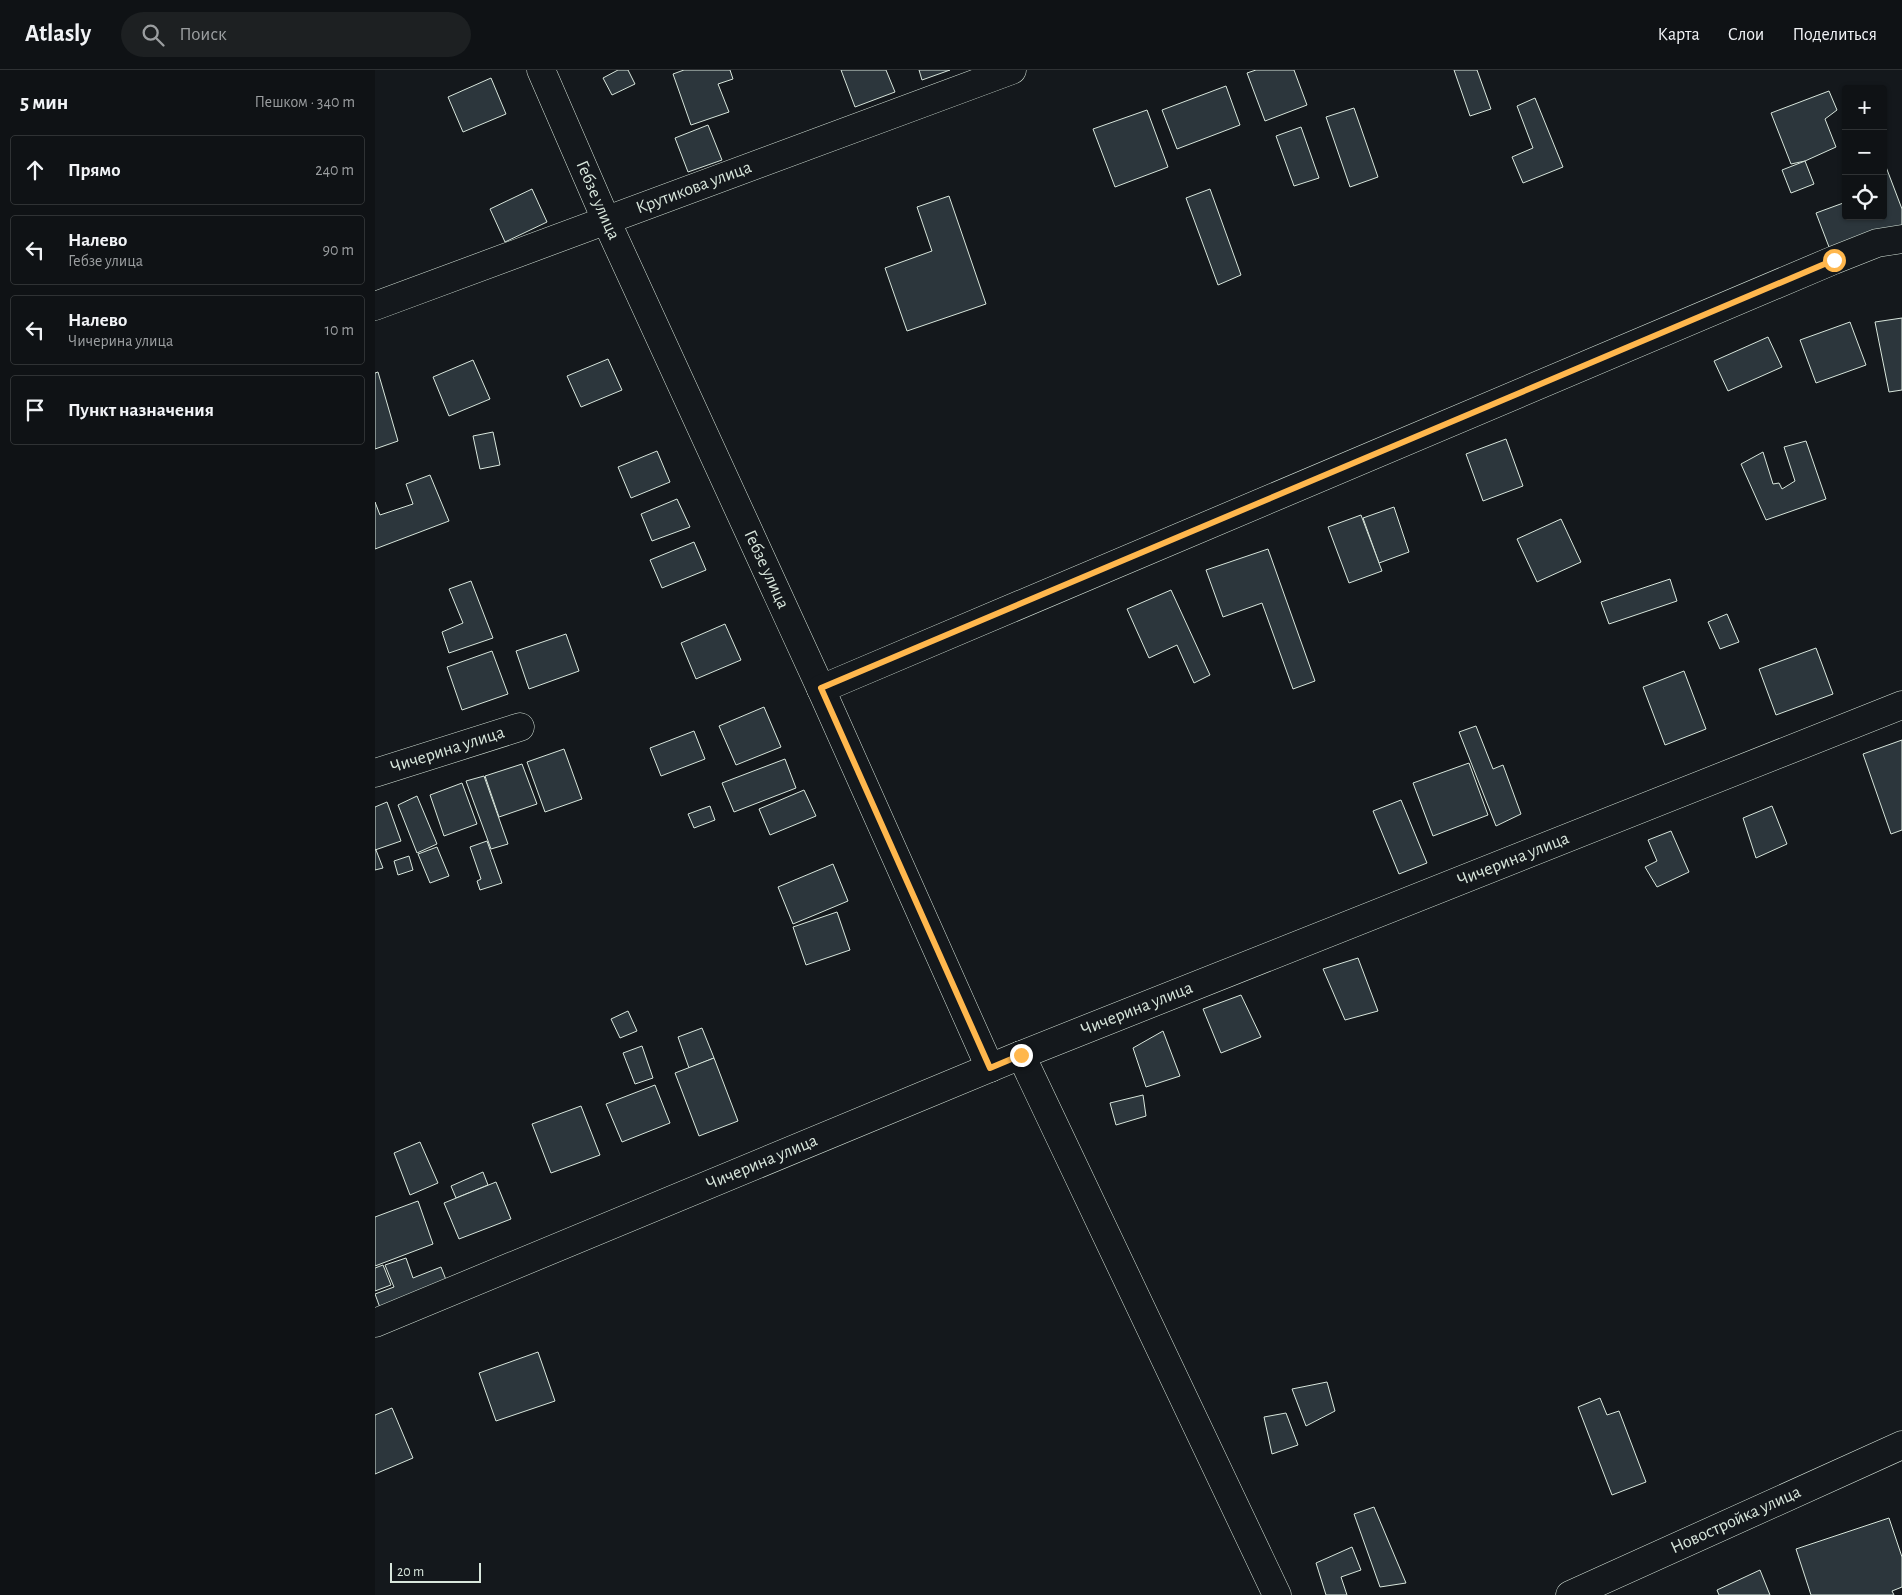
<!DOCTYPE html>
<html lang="ru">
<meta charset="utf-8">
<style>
:root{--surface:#0f1215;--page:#1d2022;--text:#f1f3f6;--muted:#9b9ea0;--line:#2f3234}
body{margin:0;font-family:"Alegreya Sans",sans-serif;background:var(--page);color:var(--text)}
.controls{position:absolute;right:15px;top:15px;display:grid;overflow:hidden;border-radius:5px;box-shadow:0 1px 4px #0004}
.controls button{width:45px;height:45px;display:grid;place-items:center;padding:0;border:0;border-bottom:1px solid var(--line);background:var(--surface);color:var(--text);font:25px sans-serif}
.scale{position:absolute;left:15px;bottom:12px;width:91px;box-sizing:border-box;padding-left:5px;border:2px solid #d8e6dc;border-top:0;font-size:14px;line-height:18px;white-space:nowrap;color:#d8e6dc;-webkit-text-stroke:4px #14181c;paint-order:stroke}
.stop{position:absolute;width:15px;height:15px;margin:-11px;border:4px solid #ffb74d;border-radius:50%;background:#fff}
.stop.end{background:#ffb74d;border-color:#fff;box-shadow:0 1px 5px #0008}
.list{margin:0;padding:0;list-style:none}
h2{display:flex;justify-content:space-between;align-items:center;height:65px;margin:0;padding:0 20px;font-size:21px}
h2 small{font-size:16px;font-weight:400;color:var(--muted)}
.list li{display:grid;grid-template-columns:32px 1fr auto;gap:15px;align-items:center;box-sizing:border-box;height:70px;margin:0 10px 10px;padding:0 10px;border:1px solid var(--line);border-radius:5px}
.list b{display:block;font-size:19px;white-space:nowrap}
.list p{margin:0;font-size:16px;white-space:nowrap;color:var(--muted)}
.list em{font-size:16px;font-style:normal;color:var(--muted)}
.icon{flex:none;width:28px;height:28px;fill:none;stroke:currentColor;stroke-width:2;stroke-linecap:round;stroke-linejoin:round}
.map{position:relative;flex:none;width:1527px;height:1525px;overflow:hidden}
header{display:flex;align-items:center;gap:30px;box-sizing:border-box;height:70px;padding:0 25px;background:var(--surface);border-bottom:1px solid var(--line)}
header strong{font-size:24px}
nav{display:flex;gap:28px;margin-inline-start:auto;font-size:18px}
.search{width:350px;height:45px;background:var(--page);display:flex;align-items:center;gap:12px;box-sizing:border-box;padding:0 18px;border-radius:28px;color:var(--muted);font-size:19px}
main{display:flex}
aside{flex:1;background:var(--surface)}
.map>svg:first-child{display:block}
.building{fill:#2c363c;stroke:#d8e6dc}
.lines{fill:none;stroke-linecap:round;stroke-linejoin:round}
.minor-casing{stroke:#d8e6dc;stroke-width:29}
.minor{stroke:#14181c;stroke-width:28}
.route{stroke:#ffb74d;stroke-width:6}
.labels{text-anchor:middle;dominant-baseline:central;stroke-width:4;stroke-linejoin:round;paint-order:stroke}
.street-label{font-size:18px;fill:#d8e6dc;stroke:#14181c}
</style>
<header>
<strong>Atlasly</strong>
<div class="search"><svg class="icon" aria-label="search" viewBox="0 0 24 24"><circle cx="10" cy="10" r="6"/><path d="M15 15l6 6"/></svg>Поиск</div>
<nav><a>Карта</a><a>Слои</a><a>Поделиться</a></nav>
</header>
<main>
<aside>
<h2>5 мин<small>Пешком · 340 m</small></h2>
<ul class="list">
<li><svg class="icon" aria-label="ahead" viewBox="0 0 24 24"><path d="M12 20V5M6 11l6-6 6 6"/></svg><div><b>Прямо</b></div><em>240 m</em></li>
<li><svg class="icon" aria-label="left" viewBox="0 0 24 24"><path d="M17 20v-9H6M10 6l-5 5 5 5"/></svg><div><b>Налево</b><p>Гебзе улица</p></div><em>90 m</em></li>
<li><svg class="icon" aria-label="left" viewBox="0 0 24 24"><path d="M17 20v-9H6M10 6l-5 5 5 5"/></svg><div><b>Налево</b><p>Чичерина улица</p></div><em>10 m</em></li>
<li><svg class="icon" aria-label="arrive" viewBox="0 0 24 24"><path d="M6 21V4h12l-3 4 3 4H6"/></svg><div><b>Пункт назначения</b></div></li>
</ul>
</aside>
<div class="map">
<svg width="1527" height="1525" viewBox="0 0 1527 1525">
<rect width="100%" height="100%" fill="#14181c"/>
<g class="building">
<path d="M 243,0 L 253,0 L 260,14 L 237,25 L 228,8 Z"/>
<path d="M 309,0 L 355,0 L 358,9 L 343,14 L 354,42 L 316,55 L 298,4 Z"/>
<path d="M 466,0 L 511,0 L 520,22 L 480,37 Z"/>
<path d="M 544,0 L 575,0 L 547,10 Z"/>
<path d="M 881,0 L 919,0 L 932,35 L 890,51 L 872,3 Z"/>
<path d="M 1079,0 L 1102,0 L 1116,39 L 1095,46 Z"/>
<path d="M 116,8 L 131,44 L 88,62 L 73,27 Z"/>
<path d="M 851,16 L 865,55 L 802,79 L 787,40 Z"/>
<path d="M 1454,21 L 1462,40 L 1450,49 L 1461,77 L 1430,91 L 1416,94 L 1396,43 Z"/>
<path d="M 1160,28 L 1188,97 L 1148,113 L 1137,87 L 1158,78 L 1142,36 Z"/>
<path d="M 979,38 L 1003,107 L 975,117 L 951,47 Z"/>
<path d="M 772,40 L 793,97 L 740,117 L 718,59 Z"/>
<path d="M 333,55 L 347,90 L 313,102 L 300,68 Z"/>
<path d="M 926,57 L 944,108 L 919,116 L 901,66 Z"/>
<path d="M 1508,89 L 1527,139 L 1527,165 L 1459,190 L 1441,143 L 1471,132 L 1471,146 L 1508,146 Z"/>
<path d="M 1430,91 L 1439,114 L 1416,123 L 1407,100 Z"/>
<path d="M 157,119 L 172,152 L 130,172 L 115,139 Z"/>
<path d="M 835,119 L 866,205 L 843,215 L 811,128 Z"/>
<path d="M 574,126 L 611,234 L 532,261 L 510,198 L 557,181 L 542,137 Z"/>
<path d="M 1527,248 L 1527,320 L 1514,322 L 1500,252 Z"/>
<path d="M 1475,252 L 1491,295 L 1441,313 L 1425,270 Z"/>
<path d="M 1393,267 L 1407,297 L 1353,321 L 1339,291 Z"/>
<path d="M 233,289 L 247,320 L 206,337 L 192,306 Z"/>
<path d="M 98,290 L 115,329 L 74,346 L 58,307 Z"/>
<path d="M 3,302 L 23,371 L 0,379 L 0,303 Z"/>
<path d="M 118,362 L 125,395 L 105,399 L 98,366 Z"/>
<path d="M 1131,369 L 1148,416 L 1108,431 L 1091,384 Z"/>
<path d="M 1431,371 L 1451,429 L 1391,450 L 1366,394 L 1388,382 L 1398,414 L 1404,413 L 1407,419 L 1420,411 L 1409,377 Z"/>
<path d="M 282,381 L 295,412 L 256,428 L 243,397 Z"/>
<path d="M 55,405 L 74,451 L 0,479 L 0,432 L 5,445 L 38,434 L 31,414 Z"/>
<path d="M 302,429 L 315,457 L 277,471 L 266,444 Z"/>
<path d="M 1019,437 L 1034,482 L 1004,493 L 988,448 Z"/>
<path d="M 986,445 L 1007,501 L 974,513 L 953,457 Z"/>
<path d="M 1186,449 L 1206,492 L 1162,512 L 1142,469 Z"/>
<path d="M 319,472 L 331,500 L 287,518 L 275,490 Z"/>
<path d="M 893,479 L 940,611 L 918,619 L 887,533 L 848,547 L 831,500 Z"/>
<path d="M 1295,509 L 1302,531 L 1234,554 L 1226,532 Z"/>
<path d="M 96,511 L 118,568 L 74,583 L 67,562 L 88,553 L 74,519 Z"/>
<path d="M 796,520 L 835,605 L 819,613 L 802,575 L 774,588 L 752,539 Z"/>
<path d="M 1352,544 L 1364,572 L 1345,579 L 1333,552 Z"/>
<path d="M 350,554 L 366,590 L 321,609 L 306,573 Z"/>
<path d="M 191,564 L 204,601 L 154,619 L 141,581 Z"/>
<path d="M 1441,578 L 1458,624 L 1401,645 L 1384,599 Z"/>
<path d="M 117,581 L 133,624 L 87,640 L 72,597 Z"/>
<path d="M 1309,601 L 1331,659 L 1290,675 L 1268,617 Z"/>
<path d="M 389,637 L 406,677 L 361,695 L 344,656 Z"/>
<path d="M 1101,656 L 1118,699 L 1128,695 L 1146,744 L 1121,756 L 1084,662 Z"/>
<path d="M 319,661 L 330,689 L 286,706 L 275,678 Z"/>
<path d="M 1527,670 L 1527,760 L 1516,764 L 1488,684 Z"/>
<path d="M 189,679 L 207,729 L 170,742 L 152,692 Z"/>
<path d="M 410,689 L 421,718 L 359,742 L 347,713 Z"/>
<path d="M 1094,693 L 1113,745 L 1058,766 L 1038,713 Z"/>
<path d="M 147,694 L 162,734 L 124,747 L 110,706 Z"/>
<path d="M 109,706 L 133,774 L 116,779 L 91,711 Z"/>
<path d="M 87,713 L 102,754 L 69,766 L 55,725 Z"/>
<path d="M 429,720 L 441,746 L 395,765 L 384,739 Z"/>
<path d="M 42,726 L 62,774 L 42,783 L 23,735 Z"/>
<path d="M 1026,730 L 1052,793 L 1024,804 L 998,741 Z"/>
<path d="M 12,732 L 26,771 L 0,780 L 0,737 Z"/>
<path d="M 335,736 L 340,750 L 319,758 L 313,744 Z"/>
<path d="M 1397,736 L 1412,774 L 1381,788 L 1368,748 Z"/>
<path d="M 1296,761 L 1314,802 L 1282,817 L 1270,797 L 1282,791 L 1273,770 Z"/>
<path d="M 112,771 L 127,813 L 105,820 L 102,811 L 106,809 L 95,777 Z"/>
<path d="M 62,777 L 74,806 L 55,813 L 43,784 Z"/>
<path d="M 0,780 L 1,780 L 8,798 L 0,800 Z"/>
<path d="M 34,786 L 38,800 L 23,805 L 19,791 Z"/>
<path d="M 458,794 L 473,831 L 418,854 L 403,817 Z"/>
<path d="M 462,842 L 475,880 L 431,895 L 418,857 Z"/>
<path d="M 983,888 L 1003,941 L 970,950 L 948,899 Z"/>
<path d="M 866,925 L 886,967 L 846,983 L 828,939 Z"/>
<path d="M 253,941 L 262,961 L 245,968 L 236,949 Z"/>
<path d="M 327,958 L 339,988 L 314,998 L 303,967 Z"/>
<path d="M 788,961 L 805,1006 L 771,1017 L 758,978 Z"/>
<path d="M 267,976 L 278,1008 L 260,1014 L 248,983 Z"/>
<path d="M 339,988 L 363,1051 L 324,1066 L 300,1003 Z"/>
<path d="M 280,1015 L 295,1053 L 247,1072 L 231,1034 Z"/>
<path d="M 768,1025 L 771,1046 L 741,1055 L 735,1033 Z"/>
<path d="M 206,1036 L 225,1085 L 176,1103 L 157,1054 Z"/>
<path d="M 45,1072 L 63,1113 L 35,1125 L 19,1083 Z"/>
<path d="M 108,1102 L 113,1115 L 81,1128 L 76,1116 Z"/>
<path d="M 121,1112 L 136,1149 L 84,1169 L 69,1133 Z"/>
<path d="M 43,1131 L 58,1174 L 0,1196 L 0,1147 Z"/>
<path d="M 31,1188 L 38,1208 L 66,1197 L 75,1220 L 8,1246 L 0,1224 L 19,1217 L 10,1195 Z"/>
<path d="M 8,1195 L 16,1215 L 0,1221 L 0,1198 Z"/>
<path d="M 163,1282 L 180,1331 L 121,1351 L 104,1303 Z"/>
<path d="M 952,1312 L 960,1341 L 931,1356 L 917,1319 Z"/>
<path d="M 1225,1328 L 1232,1345 L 1244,1341 L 1271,1412 L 1237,1425 L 1203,1337 Z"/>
<path d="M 17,1338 L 38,1388 L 0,1404 L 0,1345 Z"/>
<path d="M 911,1343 L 923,1375 L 897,1384 L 889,1347 Z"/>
<path d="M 999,1437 L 1031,1513 L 1005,1517 L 979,1444 Z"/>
<path d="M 1514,1448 L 1527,1487 L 1527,1517 L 1517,1521 L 1519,1525 L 1436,1525 L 1421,1479 Z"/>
<path d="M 977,1477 L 986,1500 L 966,1507 L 972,1525 L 951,1525 L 941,1493 Z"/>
<path d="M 1385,1500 L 1395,1525 L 1344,1525 L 1342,1520 Z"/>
</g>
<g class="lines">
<g class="minor-casing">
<g id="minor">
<path id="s1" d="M 166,0 L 231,150 L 446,619 L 615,998"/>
<path id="s2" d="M 0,236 L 637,0"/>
<path d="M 446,619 L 1459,190 L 1502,173 L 1527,169"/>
<path id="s3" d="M 0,703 L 145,657"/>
<path d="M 646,985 L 902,1525"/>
<path id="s4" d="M 0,1253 L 646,985 L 1527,635"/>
<path id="s5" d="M 1195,1525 L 1527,1375"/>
</g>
</g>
<use href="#minor" class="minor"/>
</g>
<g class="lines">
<path class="route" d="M 646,985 L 615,998 L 446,618 L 1459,190"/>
</g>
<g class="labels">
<g class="street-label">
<text stroke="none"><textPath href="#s2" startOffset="340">Крутикова улица</textPath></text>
<text stroke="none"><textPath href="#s1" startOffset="142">Гебзе улица</textPath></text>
<text stroke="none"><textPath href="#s1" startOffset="548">Гебзе улица</textPath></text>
<text stroke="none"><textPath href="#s3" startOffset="76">Чичерина улица</textPath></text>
<text stroke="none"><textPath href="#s4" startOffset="1229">Чичерина улица</textPath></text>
<text stroke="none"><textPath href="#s4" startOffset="824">Чичерина улица</textPath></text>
<text stroke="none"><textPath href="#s4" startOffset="419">Чичерина улица</textPath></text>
<text stroke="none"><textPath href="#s5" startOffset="182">Новостройка улица</textPath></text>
</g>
</g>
</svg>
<div class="controls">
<button>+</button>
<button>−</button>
<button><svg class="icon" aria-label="locate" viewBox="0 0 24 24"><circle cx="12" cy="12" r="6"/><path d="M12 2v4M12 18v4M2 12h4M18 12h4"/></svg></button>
</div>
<div class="scale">20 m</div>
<div class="stop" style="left:1459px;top:190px"></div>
<div class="stop end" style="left:646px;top:985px"></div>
</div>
</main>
